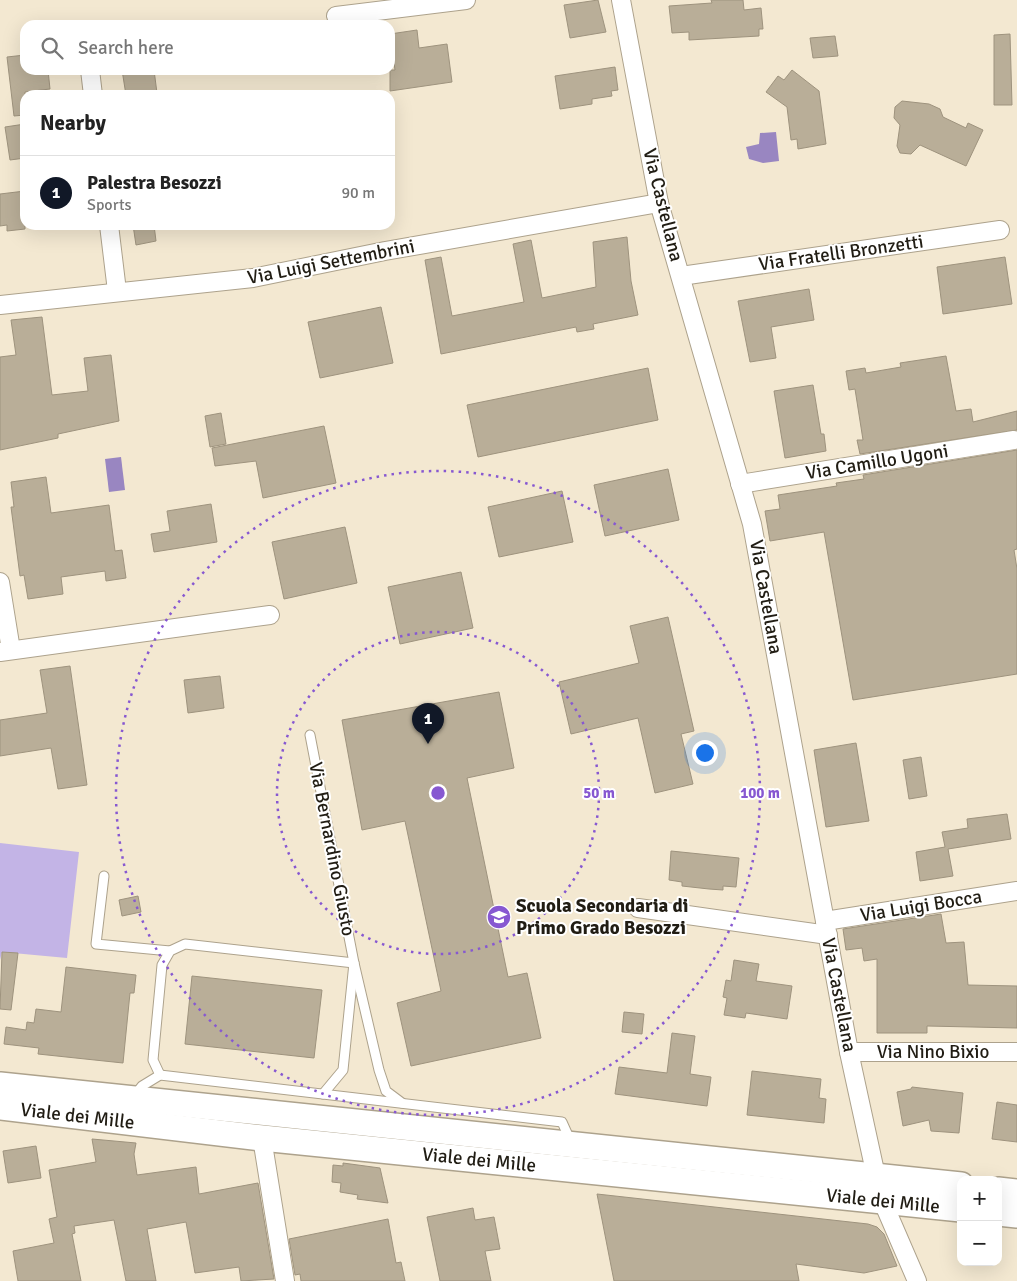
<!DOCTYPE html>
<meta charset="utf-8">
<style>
:root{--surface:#fff;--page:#f2f2f2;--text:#222;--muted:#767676;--line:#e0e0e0;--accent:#111827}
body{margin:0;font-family:Signika,sans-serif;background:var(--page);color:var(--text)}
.controls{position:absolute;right:15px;bottom:15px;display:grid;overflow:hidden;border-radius:10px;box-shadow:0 5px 20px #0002}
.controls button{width:45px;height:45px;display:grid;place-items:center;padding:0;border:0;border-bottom:1px solid var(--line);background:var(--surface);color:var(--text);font:25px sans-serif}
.you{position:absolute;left:704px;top:752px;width:18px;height:18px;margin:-12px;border:4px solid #fff;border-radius:50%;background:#1a73e8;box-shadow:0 0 0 8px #1a73e833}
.badge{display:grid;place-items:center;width:32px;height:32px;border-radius:50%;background:var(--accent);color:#fff;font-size:16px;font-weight:700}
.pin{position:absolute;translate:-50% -41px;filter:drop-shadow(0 1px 2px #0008)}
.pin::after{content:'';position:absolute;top:26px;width:18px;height:15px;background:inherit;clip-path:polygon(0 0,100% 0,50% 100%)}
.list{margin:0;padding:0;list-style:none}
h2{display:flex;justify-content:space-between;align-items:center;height:65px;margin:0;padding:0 20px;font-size:21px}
h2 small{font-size:16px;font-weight:400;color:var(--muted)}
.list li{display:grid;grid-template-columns:32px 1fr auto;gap:15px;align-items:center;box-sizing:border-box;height:75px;padding:0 20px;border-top:1px solid var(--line)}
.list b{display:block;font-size:19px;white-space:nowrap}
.list p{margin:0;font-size:16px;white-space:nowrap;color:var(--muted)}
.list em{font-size:16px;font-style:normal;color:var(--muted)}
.icon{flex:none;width:28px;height:28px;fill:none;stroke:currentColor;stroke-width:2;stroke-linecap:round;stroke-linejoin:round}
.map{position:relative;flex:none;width:1017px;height:1281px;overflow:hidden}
.search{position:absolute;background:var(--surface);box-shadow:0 5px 20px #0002;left:20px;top:20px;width:375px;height:55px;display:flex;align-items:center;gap:12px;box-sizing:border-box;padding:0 18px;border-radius:15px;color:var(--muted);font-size:19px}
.panel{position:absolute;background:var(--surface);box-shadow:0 5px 20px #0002;left:20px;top:90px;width:375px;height:140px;border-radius:15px}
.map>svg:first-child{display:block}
.green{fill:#c3b4e6}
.water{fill:#9986c1}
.building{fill:#b9ae98;stroke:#9e937e}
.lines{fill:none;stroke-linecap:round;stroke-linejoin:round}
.service-casing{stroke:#ada28c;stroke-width:11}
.minor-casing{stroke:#ada28c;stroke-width:20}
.secondary-casing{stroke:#ada28c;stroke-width:28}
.service{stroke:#fff;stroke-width:9}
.minor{stroke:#fff;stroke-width:18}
.secondary{stroke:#fff;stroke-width:25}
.ring{fill:none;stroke:#8758d1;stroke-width:2.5;stroke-dasharray:2.5 5}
.labels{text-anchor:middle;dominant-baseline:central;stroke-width:4;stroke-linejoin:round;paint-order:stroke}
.street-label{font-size:19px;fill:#211d14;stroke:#fff}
.poi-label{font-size:19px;font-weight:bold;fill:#211d14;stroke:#fff;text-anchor:start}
.centre{fill:#8758d1;stroke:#fff;stroke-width:2.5}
.ring-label{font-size:15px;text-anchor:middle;font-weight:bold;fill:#8758d1;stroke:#fff;stroke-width:4;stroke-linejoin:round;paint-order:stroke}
</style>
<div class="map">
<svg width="1017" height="1281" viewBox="0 0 1017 1281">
<rect width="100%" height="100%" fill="#f3e8d1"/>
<path class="green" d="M 0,843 L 79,852 L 67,958 L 2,952 L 0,960 Z"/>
<g class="water">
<path d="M 776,132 L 779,161 L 763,163 L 749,159 L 746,147 L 759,144 L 760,133 Z"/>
<path d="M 121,457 L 125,490 L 109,492 L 105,459 Z"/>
</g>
<g class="building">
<path d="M 598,0 L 606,32 L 570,38 L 564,5 Z"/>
<path d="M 711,0 L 743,0 L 744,10 L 761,8 L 763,29 L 759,29 L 759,36 L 689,40 L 689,32 L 672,33 L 669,6 L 712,3 Z"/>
<path d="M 417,30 L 419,48 L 447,44 L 452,82 L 390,91 L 390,70 L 395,70 L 390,34 Z"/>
<path d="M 1010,34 L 1012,105 L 994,105 L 994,35 Z"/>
<path d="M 835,36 L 838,56 L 813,58 L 810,38 Z"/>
<path d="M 25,55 L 25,70 L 48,70 L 50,89 L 25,92 L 25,115 L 14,116 L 7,57 Z"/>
<path d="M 615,67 L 618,90 L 611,91 L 612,96 L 592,99 L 592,104 L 560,109 L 555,76 Z"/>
<path d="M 122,70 L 154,70 L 157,93 L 126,95 Z"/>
<path d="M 792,70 L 819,91 L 826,144 L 798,149 L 797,139 L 791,140 L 787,107 L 766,92 L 778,76 L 784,80 Z"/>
<path d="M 902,101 L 929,104 L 940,109 L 943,117 L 966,128 L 968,123 L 983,130 L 966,166 L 920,145 L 911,154 L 900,153 L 897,146 L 900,125 L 894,118 L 895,107 Z"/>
<path d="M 25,124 L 25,158 L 10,160 L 5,127 Z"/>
<path d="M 25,191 L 25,229 L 7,231 L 7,225 L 0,226 L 0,194 Z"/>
<path d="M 133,225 L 154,225 L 156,241 L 136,245 Z"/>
<path d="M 627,237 L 631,281 L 638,315 L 593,324 L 594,329 L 577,332 L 576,327 L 441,354 L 425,260 L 441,257 L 452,316 L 524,302 L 513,244 L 531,240 L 542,298 L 596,287 L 593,242 Z"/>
<path d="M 1005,257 L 1012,304 L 943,314 L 937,267 Z"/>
<path d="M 809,289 L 814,320 L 771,327 L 776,358 L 750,362 L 738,301 Z"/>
<path d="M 381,307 L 393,363 L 320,378 L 308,322 Z"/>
<path d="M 42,317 L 52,395 L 88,391 L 84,358 L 111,355 L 119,421 L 58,434 L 58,438 L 0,450 L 0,357 L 16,355 L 11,320 Z"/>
<path d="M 946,356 L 956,411 L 971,409 L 973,422 L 1017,411 L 1017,430 L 860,454 L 857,440 L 863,440 L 855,389 L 849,390 L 846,371 L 865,368 L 866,373 L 901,367 L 900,363 Z"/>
<path d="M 648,368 L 658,420 L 478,457 L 467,405 Z"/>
<path d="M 813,385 L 821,434 L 824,434 L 826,451 L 785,458 L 774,391 Z"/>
<path d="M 221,413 L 226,444 L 210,447 L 205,416 Z"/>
<path d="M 324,426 L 336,483 L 263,498 L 256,461 L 215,466 L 212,448 Z"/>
<path d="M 1017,450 L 1017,549 L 1014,550 L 1017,569 L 1017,674 L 853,700 L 824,532 L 770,541 L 765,511 L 780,509 L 778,495 L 837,486 L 836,483 L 864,479 L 863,475 Z"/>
<path d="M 668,469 L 679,520 L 605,536 L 594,485 Z"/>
<path d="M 46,477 L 51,513 L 109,505 L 115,551 L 122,550 L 126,578 L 106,581 L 105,571 L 61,577 L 63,594 L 28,599 L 24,575 L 20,576 L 11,507 L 14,507 L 11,482 Z"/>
<path d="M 562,491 L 573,542 L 499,557 L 488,507 Z"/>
<path d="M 211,504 L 217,542 L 154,552 L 151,534 L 170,531 L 167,511 Z"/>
<path d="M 345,527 L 357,583 L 284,599 L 272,542 Z"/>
<path d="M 461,572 L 473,628 L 400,644 L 388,587 Z"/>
<path d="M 668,617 L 694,731 L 681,734 L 693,784 L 655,793 L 638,718 L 571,734 L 559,682 L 639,663 L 630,626 Z"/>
<path d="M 70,666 L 87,785 L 58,789 L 51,748 L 0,756 L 0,720 L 47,713 L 40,670 Z"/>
<path d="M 220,676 L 224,708 L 188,713 L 184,680 Z"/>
<path d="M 499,692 L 514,768 L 467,778 L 508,977 L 527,973 L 541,1038 L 411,1066 L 397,1003 L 441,991 L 405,821 L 362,830 L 342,720 Z"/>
<path d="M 856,743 L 869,821 L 826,827 L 814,750 Z"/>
<path d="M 921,757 L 927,796 L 909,799 L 903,760 Z"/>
<path d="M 1007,814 L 1011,839 L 948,849 L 953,876 L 920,881 L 916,852 L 945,847 L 942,832 L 968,828 L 967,819 Z"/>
<path d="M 671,851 L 739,858 L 736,887 L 723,886 L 723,890 L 709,889 L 682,886 L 682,882 L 669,880 Z"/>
<path d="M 138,896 L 141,912 L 122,916 L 119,900 Z"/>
<path d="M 941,914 L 946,943 L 964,942 L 968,985 L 1017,986 L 1017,1028 L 927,1026 L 927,1033 L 877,1033 L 877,959 L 864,961 L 862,948 L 846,950 L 843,929 Z"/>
<path d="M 2,952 L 18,953 L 11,1010 L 0,1009 Z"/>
<path d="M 734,960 L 759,964 L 756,981 L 792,986 L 787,1019 L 746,1013 L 745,1018 L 724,1015 L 727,998 L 723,997 L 726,980 L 731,981 Z"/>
<path d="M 66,967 L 136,975 L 134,993 L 130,993 L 123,1063 L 38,1054 L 39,1048 L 4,1044 L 6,1027 L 26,1030 L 27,1022 L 34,1023 L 36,1009 L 61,1012 Z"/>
<path d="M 192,976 L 322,990 L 314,1058 L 185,1044 Z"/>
<path d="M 624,1012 L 644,1014 L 642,1034 L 622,1032 Z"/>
<path d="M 672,1033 L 695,1036 L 690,1074 L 711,1077 L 707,1106 L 615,1094 L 619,1067 L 667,1073 Z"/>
<path d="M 752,1071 L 821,1079 L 819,1098 L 826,1099 L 824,1123 L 747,1115 Z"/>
<path d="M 912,1087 L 963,1093 L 959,1133 L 931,1131 L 929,1120 L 903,1126 L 897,1092 L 911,1089 Z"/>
<path d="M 997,1102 L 1017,1105 L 1017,1142 L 992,1139 Z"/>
<path d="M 92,1139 L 136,1143 L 134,1154 L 137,1175 L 196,1167 L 199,1194 L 258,1183 L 274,1279 L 241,1281 L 239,1267 L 195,1273 L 186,1222 L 147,1229 L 156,1281 L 126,1281 L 114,1220 L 74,1226 L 75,1233 L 72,1234 L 81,1281 L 18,1281 L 13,1251 L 54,1243 L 49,1219 L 57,1217 L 49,1170 L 96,1162 Z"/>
<path d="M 36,1146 L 41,1178 L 8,1183 L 3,1151 Z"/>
<path d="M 343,1163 L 380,1168 L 388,1203 L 357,1199 L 358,1195 L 340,1192 L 341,1183 L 332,1182 L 333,1165 L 343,1166 Z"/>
<path d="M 597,1194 L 868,1224 L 877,1227 L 884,1234 L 897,1266 L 864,1273 L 796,1264 L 799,1281 L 614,1281 Z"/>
<path d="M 473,1208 L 475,1220 L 494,1217 L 500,1249 L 485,1251 L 491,1281 L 440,1281 L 427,1217 Z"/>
<path d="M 388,1219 L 396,1263 L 401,1262 L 405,1281 L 301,1281 L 300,1274 L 295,1275 L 289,1239 Z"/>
</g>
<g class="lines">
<g class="service-casing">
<g id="service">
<path d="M 310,735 L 354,963 L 379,1070 L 386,1091 L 402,1103"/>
<path d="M 104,876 L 96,944 L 170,951"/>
<path d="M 160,1075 L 153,1060 L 162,965 L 170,951 L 185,944 L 354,963 L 343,1070 L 323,1094"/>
<path d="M 134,1096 L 142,1086 L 160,1075 L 562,1122 L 571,1142"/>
</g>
</g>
<g class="minor-casing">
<g id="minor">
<path d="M 621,0 L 659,203 L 752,524 L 849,1052 L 876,1176 L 882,1200 L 917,1281"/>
<path d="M 336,16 L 466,0"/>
<path d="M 90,70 L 93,95"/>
<path d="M 109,225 L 117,291"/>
<path d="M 681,276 L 1000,230"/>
<path d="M 0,305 L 253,278 L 385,251 L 659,203"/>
<path d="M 740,484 L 1014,440"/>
<path d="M 0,582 L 11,650"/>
<path d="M 0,652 L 270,615"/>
<path d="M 638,908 L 828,935"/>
<path d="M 825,921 L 1017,891"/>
<path d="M 849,1052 L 1017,1052"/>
<path d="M 262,1138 L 285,1281"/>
</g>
</g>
<g class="secondary-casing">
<g id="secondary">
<path d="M 0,1085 L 961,1185"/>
<path id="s1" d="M 0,1107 L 262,1138 L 961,1209"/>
<path d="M 998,1190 L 1017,1192"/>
<path d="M 998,1213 L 1017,1215"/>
</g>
</g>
<use href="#service" class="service"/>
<use href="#minor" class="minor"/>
<use href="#secondary" class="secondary"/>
</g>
<g class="ring">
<circle cx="438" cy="793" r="161"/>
<circle cx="438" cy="793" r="322"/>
</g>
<defs>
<g id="school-disc" transform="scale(1.25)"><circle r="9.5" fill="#8758d1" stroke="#fff"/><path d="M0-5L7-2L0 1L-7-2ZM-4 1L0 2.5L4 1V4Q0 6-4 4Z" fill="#fff"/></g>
</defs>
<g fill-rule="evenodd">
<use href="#school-disc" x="499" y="917"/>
</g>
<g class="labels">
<g class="street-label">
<text transform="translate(663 205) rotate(76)">Via Castellana</text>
<text transform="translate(841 253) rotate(-8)">Via Fratelli Bronzetti</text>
<text transform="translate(331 262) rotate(-11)">Via Luigi Settembrini</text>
<text transform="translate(877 462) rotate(-9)">Via Camillo Ugoni</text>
<text transform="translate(766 597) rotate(80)">Via Castellana</text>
<text transform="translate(332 849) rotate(79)">Via Bernardino Giusto</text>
<text transform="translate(921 906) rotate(-9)">Via Luigi Bocca</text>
<text transform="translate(839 995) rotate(79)">Via Castellana</text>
<text x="933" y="1052">Via Nino Bixio</text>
<text stroke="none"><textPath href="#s1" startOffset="78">Viale dei Mille</textPath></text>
<text stroke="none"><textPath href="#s1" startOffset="482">Viale dei Mille</textPath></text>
<text stroke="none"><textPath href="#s1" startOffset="888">Viale dei Mille</textPath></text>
</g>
<g class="poi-label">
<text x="516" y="906">Scuola Secondaria di<tspan x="516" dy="22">Primo Grado Besozzi</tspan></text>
</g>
</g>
<circle cx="438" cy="793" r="8" class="centre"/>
<g class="ring-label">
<text x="599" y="798">50 m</text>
<text x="760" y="798">100 m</text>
</g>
</svg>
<div class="controls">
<button>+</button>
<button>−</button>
</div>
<div class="you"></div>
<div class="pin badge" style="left:428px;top:744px">1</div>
<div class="search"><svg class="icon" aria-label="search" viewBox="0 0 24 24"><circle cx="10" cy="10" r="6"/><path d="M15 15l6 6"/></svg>Search here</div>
<section class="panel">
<h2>Nearby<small></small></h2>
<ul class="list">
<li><span class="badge">1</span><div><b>Palestra Besozzi</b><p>Sports</p></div><em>90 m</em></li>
</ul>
</section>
</div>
